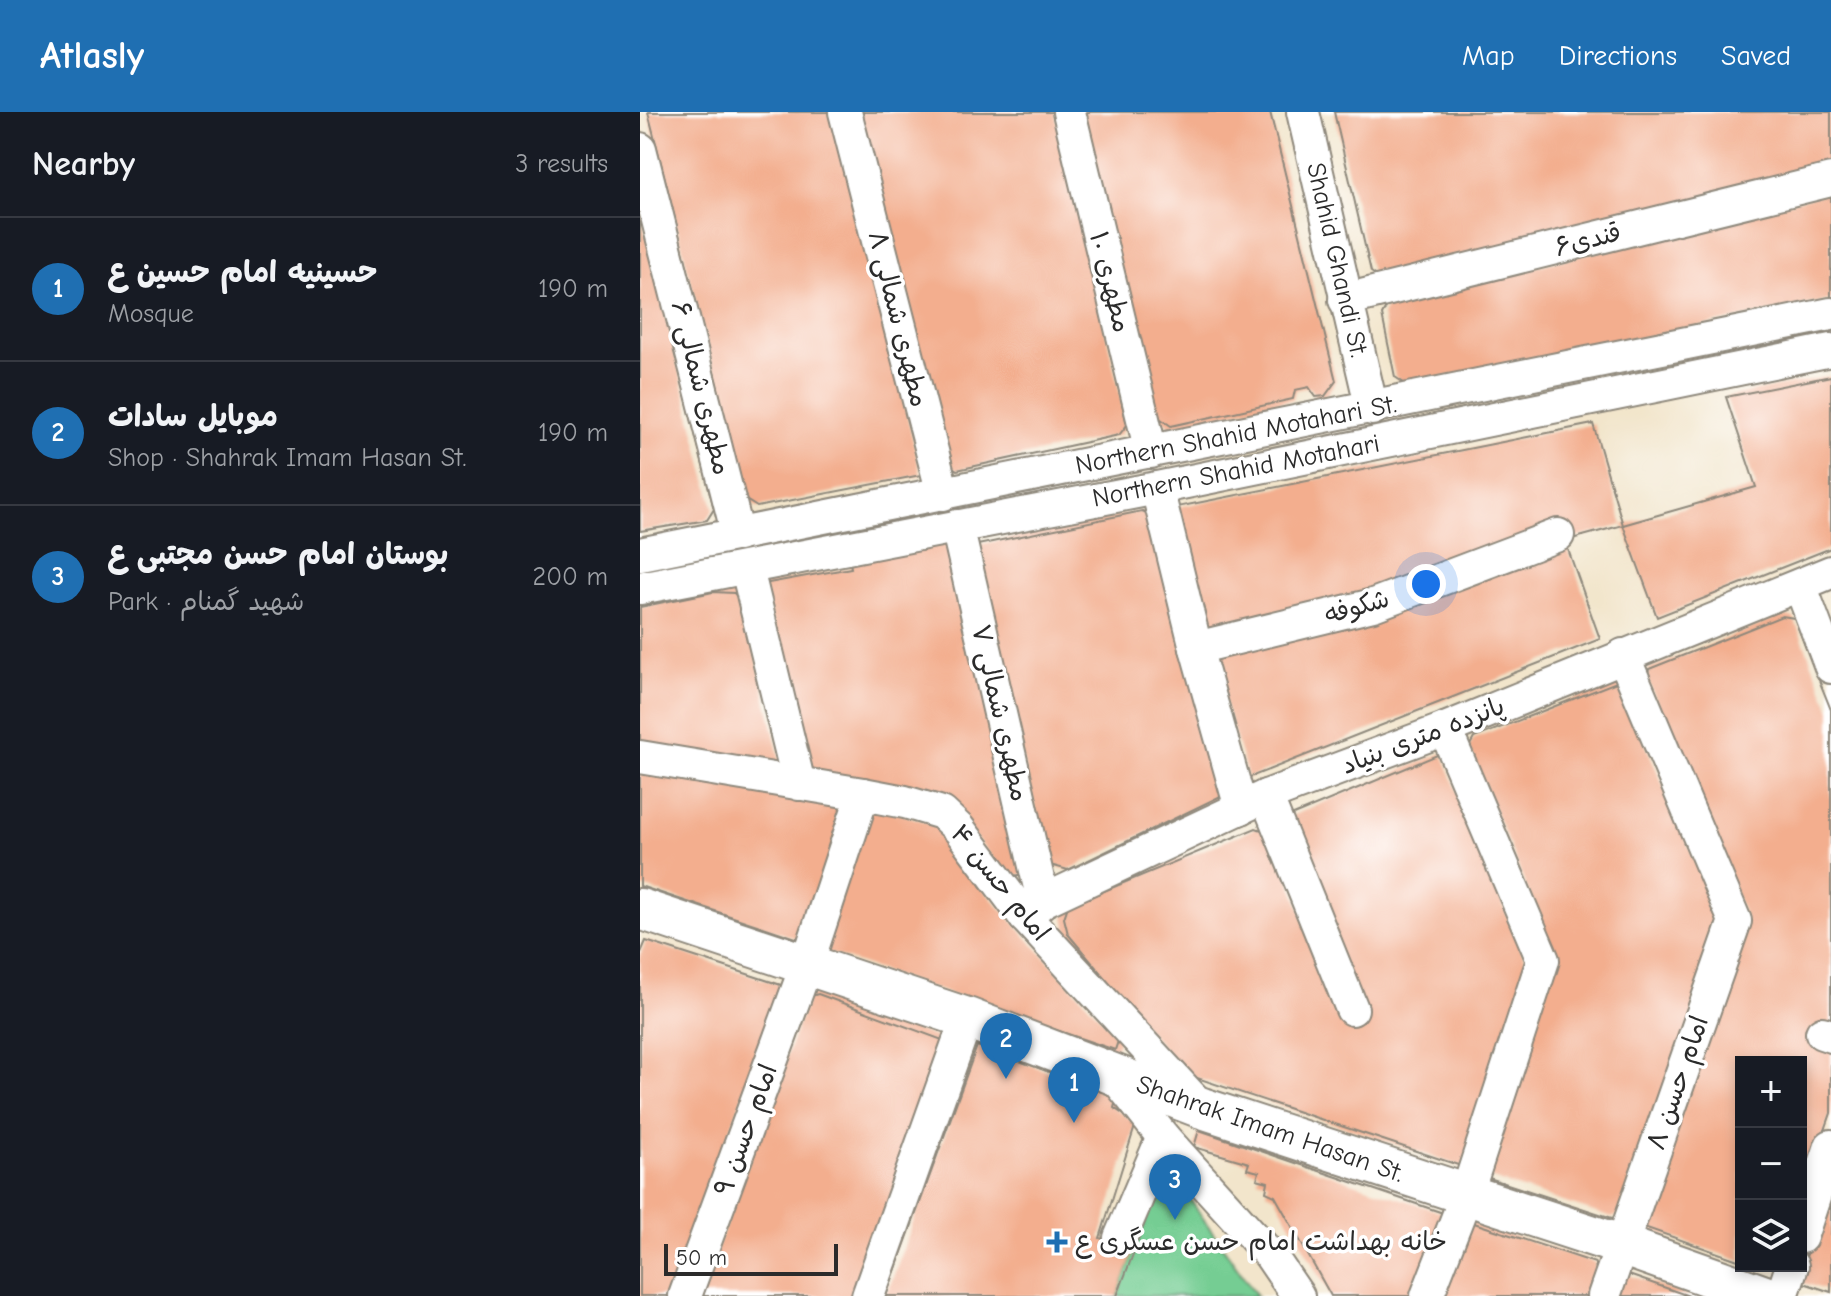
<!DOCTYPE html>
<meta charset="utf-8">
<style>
:root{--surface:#171b24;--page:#20242c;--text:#f1f3f6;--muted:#9ea1a6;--line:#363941;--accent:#1f6fb2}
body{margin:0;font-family:"Comic Neue","Playpen Sans Arabic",sans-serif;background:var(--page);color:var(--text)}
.controls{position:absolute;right:24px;bottom:24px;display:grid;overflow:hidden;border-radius:0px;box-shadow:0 4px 12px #0003}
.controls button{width:72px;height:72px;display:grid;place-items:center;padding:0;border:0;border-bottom:2px solid var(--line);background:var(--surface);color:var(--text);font:40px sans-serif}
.scale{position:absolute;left:24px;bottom:20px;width:174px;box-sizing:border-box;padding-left:8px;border:4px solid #2b2b2b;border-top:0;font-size:22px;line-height:28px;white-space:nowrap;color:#2b2b2b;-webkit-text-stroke:6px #fff;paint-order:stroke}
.you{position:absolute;left:786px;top:472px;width:28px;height:28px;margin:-20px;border:6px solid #fff;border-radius:50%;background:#1a73e8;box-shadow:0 0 0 12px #1a73e833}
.badge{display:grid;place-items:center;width:52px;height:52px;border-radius:50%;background:var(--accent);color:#fff;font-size:26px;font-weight:700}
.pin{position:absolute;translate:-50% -66px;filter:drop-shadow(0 2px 4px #0008)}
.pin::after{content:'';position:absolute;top:42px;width:28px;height:24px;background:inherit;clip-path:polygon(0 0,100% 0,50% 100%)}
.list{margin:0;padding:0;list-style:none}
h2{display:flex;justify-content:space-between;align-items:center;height:104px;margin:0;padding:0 32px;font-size:34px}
h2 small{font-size:26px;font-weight:400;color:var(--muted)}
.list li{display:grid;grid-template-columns:52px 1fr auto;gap:24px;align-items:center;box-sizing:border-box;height:144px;padding:0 32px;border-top:2px solid var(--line)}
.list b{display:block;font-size:30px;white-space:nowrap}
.list p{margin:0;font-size:26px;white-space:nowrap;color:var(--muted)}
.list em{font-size:26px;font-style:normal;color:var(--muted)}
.icon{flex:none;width:44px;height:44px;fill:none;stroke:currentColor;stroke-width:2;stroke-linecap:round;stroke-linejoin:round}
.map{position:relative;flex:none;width:1191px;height:1184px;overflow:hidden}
header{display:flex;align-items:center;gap:48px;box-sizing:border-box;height:112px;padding:0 40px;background:var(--accent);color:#fff}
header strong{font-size:38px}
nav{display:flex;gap:44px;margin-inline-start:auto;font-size:28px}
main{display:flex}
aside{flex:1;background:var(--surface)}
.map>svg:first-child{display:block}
.green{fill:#74cd93;stroke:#507c5f;stroke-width:2}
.building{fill:#f3ae8e}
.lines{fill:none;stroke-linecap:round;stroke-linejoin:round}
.minor-casing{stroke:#8e887b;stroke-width:36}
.major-casing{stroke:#8e887b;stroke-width:44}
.minor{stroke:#fff;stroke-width:32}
.major{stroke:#fff;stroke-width:40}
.poi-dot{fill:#1f6fb2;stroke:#fff;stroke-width:3}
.labels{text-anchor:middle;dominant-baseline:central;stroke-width:7;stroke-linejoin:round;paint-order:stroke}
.street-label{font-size:26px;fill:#2b2b2b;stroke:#fff}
.poi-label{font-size:26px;fill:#2b2b2b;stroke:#fff;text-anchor:start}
</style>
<header>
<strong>Atlasly</strong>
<nav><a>Map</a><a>Directions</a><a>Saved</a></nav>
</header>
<main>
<aside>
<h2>Nearby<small>3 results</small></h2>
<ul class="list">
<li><span class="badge">1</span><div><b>حسینیه امام حسین ع</b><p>Mosque</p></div><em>190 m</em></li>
<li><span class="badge">2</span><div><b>موبایل سادات</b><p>Shop · Shahrak Imam Hasan St.</p></div><em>190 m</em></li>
<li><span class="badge">3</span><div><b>بوستان امام حسن مجتبی ع</b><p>Park · شهید گمنام</p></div><em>200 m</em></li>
</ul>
</aside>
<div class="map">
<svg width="1191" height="1184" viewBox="0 0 1191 1184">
<rect width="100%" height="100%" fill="#fff"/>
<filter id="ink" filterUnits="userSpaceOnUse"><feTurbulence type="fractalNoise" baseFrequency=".0125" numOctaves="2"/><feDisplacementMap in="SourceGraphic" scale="16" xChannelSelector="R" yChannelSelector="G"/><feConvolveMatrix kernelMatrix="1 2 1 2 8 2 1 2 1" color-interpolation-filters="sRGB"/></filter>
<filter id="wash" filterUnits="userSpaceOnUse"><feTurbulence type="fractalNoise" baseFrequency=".006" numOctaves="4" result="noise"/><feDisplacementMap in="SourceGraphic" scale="32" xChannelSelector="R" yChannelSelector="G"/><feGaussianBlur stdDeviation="1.8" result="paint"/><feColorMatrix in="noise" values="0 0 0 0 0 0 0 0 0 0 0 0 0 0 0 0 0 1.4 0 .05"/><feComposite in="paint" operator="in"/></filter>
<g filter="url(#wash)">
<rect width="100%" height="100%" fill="#f2e5cb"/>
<path class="green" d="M 517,1078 L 544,1079 L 617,1184 L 477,1184 Z"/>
<g id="blocks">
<g class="building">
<path d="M 8,0 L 196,0 L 281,363 L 117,395 L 106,388 Z"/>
<path d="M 219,0 L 415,0 L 487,313 L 479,323 L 317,358 L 306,350 Z"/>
<path d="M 438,0 L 630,0 L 696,269 L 685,284 L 676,285 L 669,275 L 655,278 L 653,287 L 531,314 L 511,300 Z"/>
<path d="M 694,0 L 1191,0 L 1191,56 L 738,165 L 731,160 Z"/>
<path d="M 1191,80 L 1191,188 L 767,273 L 755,265 L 742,203 L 748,192 Z"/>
<path d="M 0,101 L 74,397 L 67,408 L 0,419 Z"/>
<path d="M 1191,264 L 1191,436 L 1017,505 L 983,413 L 1116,375 L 1086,285 Z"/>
<path d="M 953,312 L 983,413 L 720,485 L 565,523 L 537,395 Z"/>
<path d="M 502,399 L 517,405 L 583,683 L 428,758 L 410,753 L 328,435 Z"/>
<path d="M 309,422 L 389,761 L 368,765 L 308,692 L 169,666 L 123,472 L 211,456 L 209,444 Z"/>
<path d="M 925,429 L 960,527 L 608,666 L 571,545 Z"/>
<path d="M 73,480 L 94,481 L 105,494 L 141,652 L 137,659 L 0,639 L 0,495 Z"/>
<path d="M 1142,504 L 1154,506 L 1191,598 L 1191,1001 L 1161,1087 L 1161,950 L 1101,950 L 1101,1149 L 1001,1114 L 1105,805 L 1007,566 L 1009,557 Z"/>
<path d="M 979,569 L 1083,815 L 982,1102 L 972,1106 L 843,1064 L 916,847 L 829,635 L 834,626 Z"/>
<path d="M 802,641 L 889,857 L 824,1055 L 545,962 L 428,822 L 424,806 L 428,794 L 616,716 L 633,722 L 702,910 L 715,906 L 646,706 Z"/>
<path d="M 0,660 L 213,693 L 168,830 L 0,774 Z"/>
<path d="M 227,691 L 299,714 L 341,775 L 479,926 L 475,938 L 180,838 Z"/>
<path d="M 6,829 L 144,874 L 28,1184 L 0,1184 L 0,843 Z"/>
<path d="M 178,882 L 308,930 L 216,1184 L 60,1184 L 168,885 Z"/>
<path d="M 337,934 L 477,984 L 474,996 L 496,1011 L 460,1126 L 495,1137 L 477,1184 L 246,1184 Z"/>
<path d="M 559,1018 L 803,1101 L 775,1184 L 691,1184 L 635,1084 L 626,1080 L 628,1070 L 617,1067 L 619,1060 L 607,1057 L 609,1051 L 554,1035 Z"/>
<path d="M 1190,1073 L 1191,1073 L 1191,1180 L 1158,1169 Z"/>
<path d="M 828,1109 L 955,1151 L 956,1159 L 948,1184 L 801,1184 Z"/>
<path d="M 983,1161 L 1049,1184 L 975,1184 Z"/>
</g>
</g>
</g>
<g filter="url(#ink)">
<use href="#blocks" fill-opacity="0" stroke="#8e887b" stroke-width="2"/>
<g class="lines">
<g class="minor-casing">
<g id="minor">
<path d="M 205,0 L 303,382"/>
<path d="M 429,0 L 511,340"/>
<path d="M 663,0 L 732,297"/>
<path d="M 0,37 L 98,423"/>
<path d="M 705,188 L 1191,68"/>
<path d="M 517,376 L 556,536 L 601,696"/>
<path d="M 317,414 L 403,789"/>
<path d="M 0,442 L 1191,202"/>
<path d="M 107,457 L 159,672"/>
<path d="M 1160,473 L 1191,555"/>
<path d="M 0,476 L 517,376 L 1191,238"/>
<path d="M 556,536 L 733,493 L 918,423"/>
<path d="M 0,645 L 223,682 L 265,690 L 302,701 L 319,717 L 385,805 L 559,993"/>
<path d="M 626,684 L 712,897"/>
<path d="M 385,805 L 403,789 L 626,684 L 805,617 L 1191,460"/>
<path d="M 1182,921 L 1191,924"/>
<path d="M 474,963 L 523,1025 L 630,1143 L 658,1184"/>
<path d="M 1161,1125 L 1191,1034"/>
<path d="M 480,1126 L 523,1025"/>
<path d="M 45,1184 L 167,852 L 223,682"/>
<path d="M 228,1184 L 327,906"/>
<path d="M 787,1184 L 826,1084 L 903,848 L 805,617"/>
<path d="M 964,1184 L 1095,809 L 983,543"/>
<path d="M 1142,1184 L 1152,1154"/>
</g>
</g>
<g class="major-casing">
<path id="major" d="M 0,797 L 327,906 L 562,996 L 981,1133 L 1125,1184"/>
</g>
<use href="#minor" class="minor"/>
<use href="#major" class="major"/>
</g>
</g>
<path class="poi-dot" d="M413 1118h8v8h8v8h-8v8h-8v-8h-8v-8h8z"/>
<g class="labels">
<g class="street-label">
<text transform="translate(948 128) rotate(-14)">قندی۶</text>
<text transform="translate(697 148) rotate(77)">Shahid Ghandi St.</text>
<text transform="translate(470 170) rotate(76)">مطهری ۱۰</text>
<text transform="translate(258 207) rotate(76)">مطهری شمالی ۸</text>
<text transform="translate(61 276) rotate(76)">مطهری شمالی ۶</text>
<text transform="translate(596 323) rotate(-11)">Northern Shahid Motahari St.</text>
<text transform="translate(596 359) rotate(-11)">Northern Shahid Motahari</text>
<text transform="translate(717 495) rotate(-16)">شکوفه</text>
<text transform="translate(360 601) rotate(77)">مطهری شمالی ۷</text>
<text transform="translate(783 624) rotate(-21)">پانزده متری بنیاد</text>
<text transform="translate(360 771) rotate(51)">امام حسن ۴</text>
<text transform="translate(1038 971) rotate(-71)">امام حسن ۸</text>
<text transform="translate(630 1017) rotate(19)">Shahrak Imam Hasan St.</text>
<text transform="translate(106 1018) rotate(-70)">امام حسن ۹</text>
</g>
<g class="poi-label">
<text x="435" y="1130">خانه بهداشت امام حسن عسگری ع</text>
</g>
</g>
</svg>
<div class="controls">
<button>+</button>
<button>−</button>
<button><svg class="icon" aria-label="layers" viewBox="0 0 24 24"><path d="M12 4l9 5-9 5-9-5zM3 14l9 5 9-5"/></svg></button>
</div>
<div class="scale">50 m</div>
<div class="you"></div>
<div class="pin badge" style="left:434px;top:1011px">1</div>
<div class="pin badge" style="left:366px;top:967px">2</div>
<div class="pin badge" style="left:535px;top:1108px">3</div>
</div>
</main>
